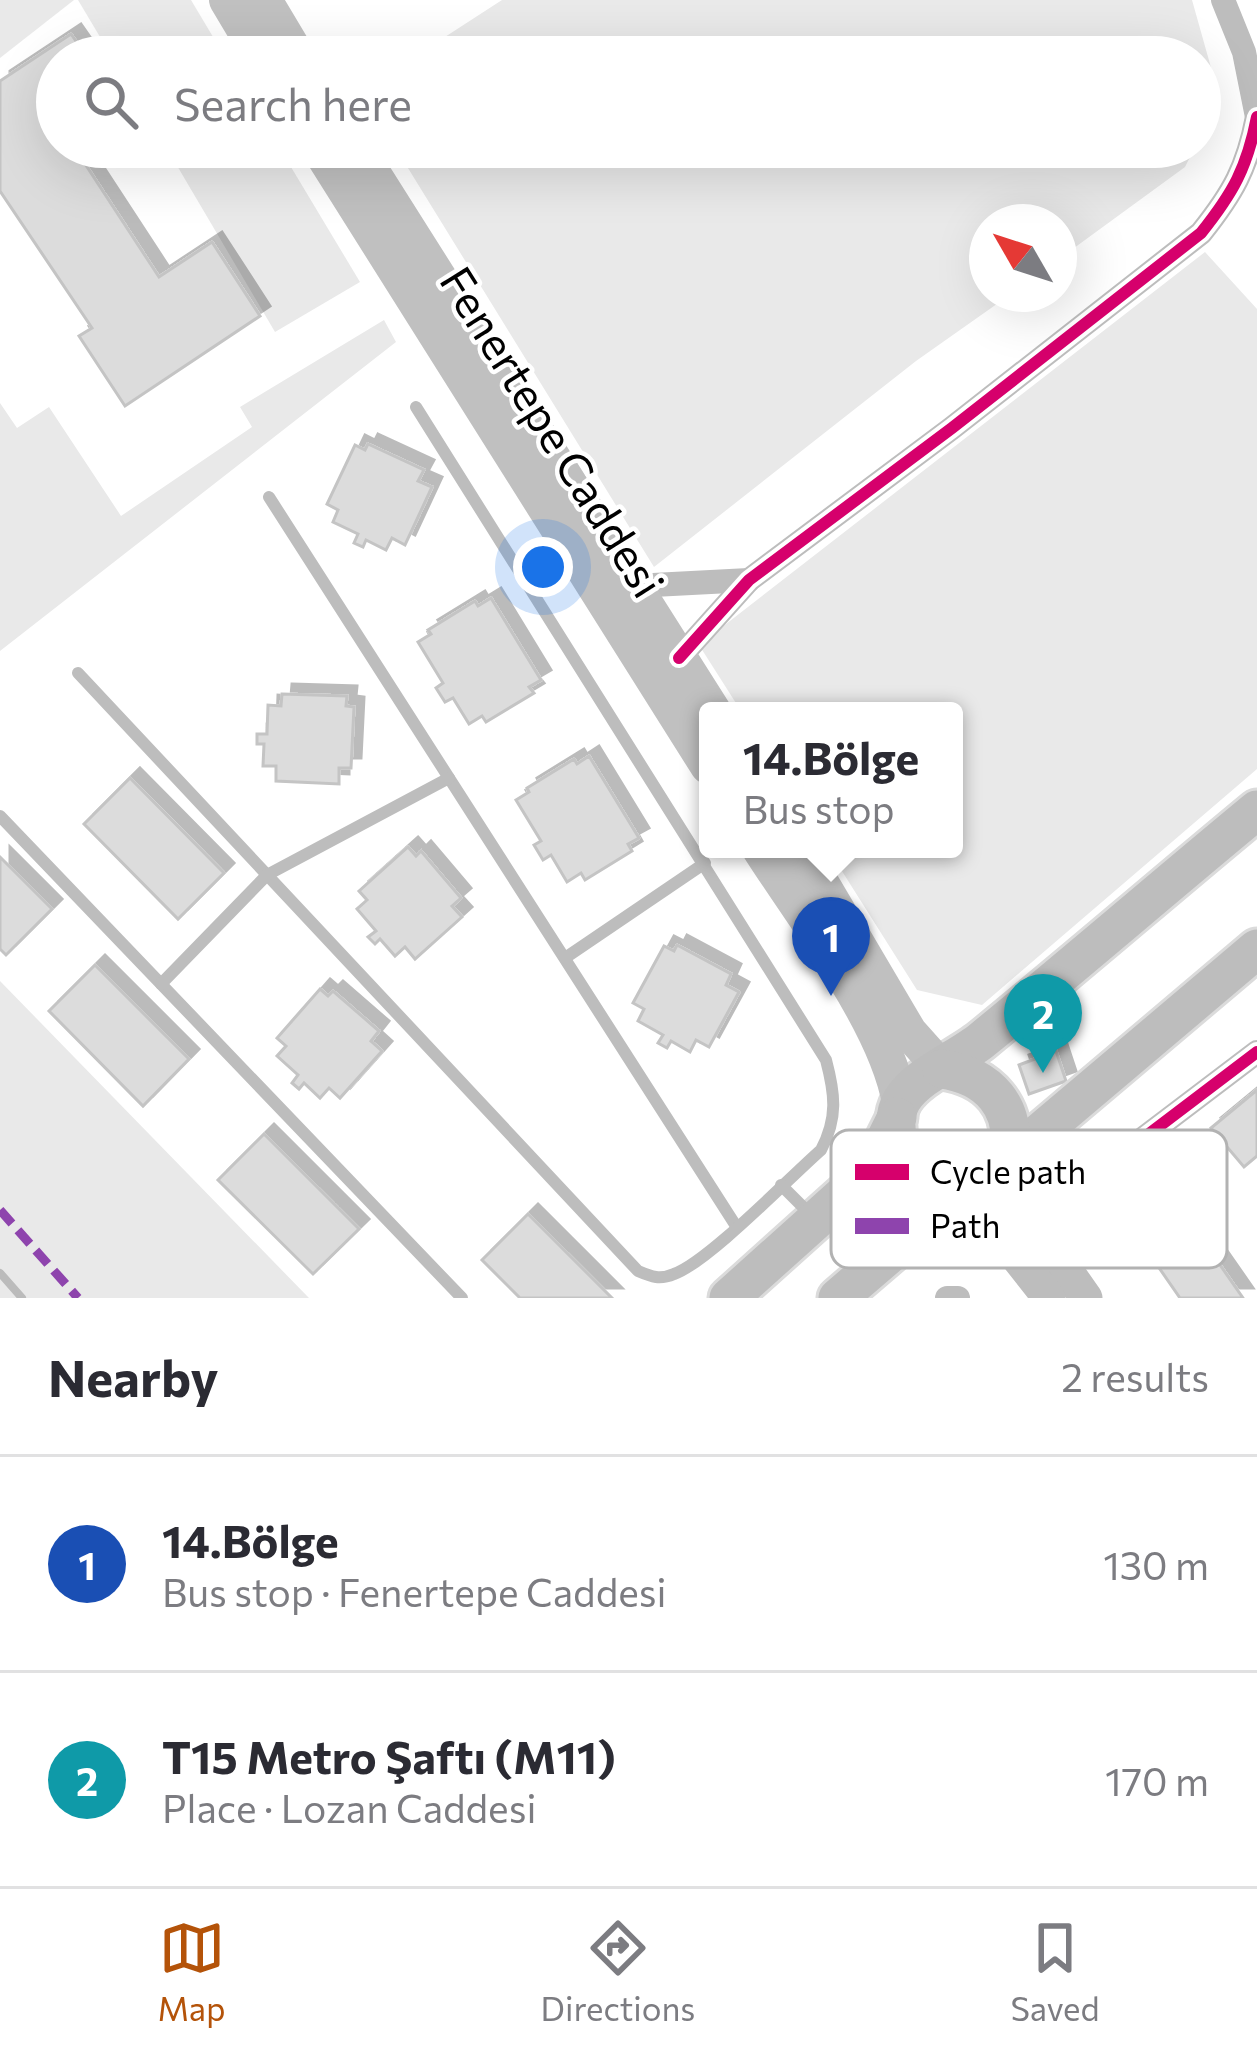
<!DOCTYPE html>
<meta charset="utf-8">
<style>
:root{--surface:#fff;--page:#f2f2f3;--text:#2b2b33;--muted:#7c7c81;--line:#e1e1e2;--accent:#b45309}
body{margin:0;font-family:Commissioner,sans-serif;background:var(--page);color:var(--text)}
.compass{position:absolute;left:969px;top:204px;width:108px;height:108px;border-radius:50%;background:var(--surface);box-shadow:0 12px 48px #0002;rotate:309deg}
.you{position:absolute;left:543px;top:567px;width:42px;height:42px;margin:-30px;border:9px solid #fff;border-radius:50%;background:#1a73e8;box-shadow:0 0 0 18px #1a73e833}
.badge{display:grid;place-items:center;width:78px;height:78px;border-radius:50%;background:var(--accent);color:#fff;font-size:39px;font-weight:700}
.pin{position:absolute;translate:-50% -99px;filter:drop-shadow(0 3px 6px #0008)}
.pin::after{content:'';position:absolute;top:63px;width:42px;height:36px;background:inherit;clip-path:polygon(0 0,100% 0,50% 100%)}
.popup{position:absolute;left:699px;top:702px;width:264px;height:156px;box-sizing:border-box;display:grid;place-content:center;border-radius:12px;background:var(--surface);filter:drop-shadow(0 3px 9px #0005);font-size:39px;white-space:nowrap;color:var(--muted)}
.popup b{font-size:45px;color:var(--text)}
.popup::after{content:'';position:absolute;left:50%;top:100%;margin-left:-24px;border:24px solid transparent;border-top-color:var(--surface)}
.list{margin:0;padding:0;list-style:none}
h2{display:flex;justify-content:space-between;align-items:center;height:156px;margin:0;padding:0 48px;font-size:51px}
h2 small{font-size:39px;font-weight:400;color:var(--muted)}
.list li{display:grid;grid-template-columns:78px 1fr auto;gap:36px;align-items:center;box-sizing:border-box;height:216px;padding:0 48px;border-top:3px solid var(--line)}
.list b{display:block;font-size:45px;white-space:nowrap}
.list p{margin:0;font-size:39px;white-space:nowrap;color:var(--muted)}
.list em{font-size:39px;font-style:normal;color:var(--muted)}
.icon{flex:none;width:66px;height:66px;fill:none;stroke:currentColor;stroke-width:2;stroke-linecap:round;stroke-linejoin:round}
.map{position:relative;flex:none;width:1257px;height:1298px;overflow:hidden}
.search{position:absolute;background:var(--surface);box-shadow:0 12px 48px #0002;left:36px;right:36px;top:36px;height:132px;display:flex;align-items:center;gap:30px;box-sizing:border-box;padding:0 42px;border-radius:66px;color:var(--muted);font-size:45px}
.sheet{height:588px;background:var(--surface)}
nav{display:flex;justify-content:space-around;align-items:center;box-sizing:border-box;height:168px;border-top:3px solid var(--line);background:var(--surface);font-size:33px;color:var(--muted)}
nav a{display:grid;justify-items:center;gap:6px}
nav .on{color:var(--accent)}
.map>svg:first-child{display:block}
.green{fill:#e9e9e9}
.lines{fill:none;stroke-linecap:round;stroke-linejoin:round}
.stream{stroke:#bbb;stroke-width:8}
.building{fill:#dcdcdc;stroke:#c4c4c4;stroke-width:3;filter:url(#shadow)}
.primary-casing{stroke:#dbdbdb;stroke-width:45}
.service{stroke:#bdbdbd;stroke-width:12}
.minor{stroke:#bdbdbd;stroke-width:24}
.tertiary{stroke:#bdbdbd;stroke-width:33}
.secondary{stroke:#c0c0c0;stroke-width:36}
.primary{stroke:#bdbdbd;stroke-width:39}
.quiet{stroke:#8e44ad;stroke-width:9;stroke-dasharray:18 9;stroke-linecap:butt}
.cycleway-casing{stroke:#fff;stroke-width:20}
.cycleway{stroke:#d6006c;stroke-width:12}
.labels{text-anchor:middle;dominant-baseline:central;stroke-width:9;stroke-linejoin:round;paint-order:stroke}
.street-label{font-size:45px;fill:#000;stroke:#fff}
.key{fill:#fff;stroke:#b2b2b2;stroke-width:3}
.key-label{font-size:33px;fill:#000}
</style>
<div class="map">
<svg width="1257" height="1298" viewBox="0 0 1257 1298">
<defs>
<filter id="shadow"><feDropShadow dx="10" dy="-10" stdDeviation="0" flood-color="#0004"/></filter>
</defs>
<rect width="100%" height="100%" fill="#fff"/>
<g class="green">
<path d="M 0,0 L 74,0 L 0,58 Z"/>
<path d="M 78,0 L 191,0 L 225,57 L 112,57 Z"/>
<path d="M 502,0 L 1192,0 L 1219,96 L 1200,136 L 1200,57 L 414,57 Z"/>
<path d="M 166,147 L 279,147 L 360,282 L 275,332 Z"/>
<path d="M 395,147 L 1195,147 L 1185,167 L 1059,259 L 1059,222 L 987,222 L 987,294 L 1011,294 L 916,361 L 654,567 Z"/>
<path d="M 1205,252 L 1257,309 L 1257,769 L 982,1005 L 917,990 L 828,849 L 954,849 L 954,711 L 741,711 L 699,645 Z"/>
<path d="M 384,320 L 396,342 L 0,651 L 0,403 L 17,428 L 49,407 L 121,516 L 252,427 L 240,407 Z"/>
<path d="M 0,981 L 309,1298 L 0,1298 Z"/>
</g>
<g class="lines">
<path class="stream" d="M 0,1273 L 22,1298"/>
</g>
<g class="building">
<path d="M 71,34 L 87,57 L 57,57 L 57,147 L 74,147 L 159,277 L 212,242 L 260,316 L 125,406 L 79,336 L 92,328 L 0,191 L 0,81 Z"/>
<path d="M 368,444 L 424,470 L 418,481 L 432,487 L 405,545 L 392,538 L 386,550 L 366,540 L 363,547 L 354,543 L 358,534 L 333,522 L 338,510 L 327,504 L 355,445 L 365,450 Z"/>
<path d="M 491,598 L 541,680 L 529,687 L 534,693 L 486,722 L 482,716 L 469,724 L 453,698 L 445,702 L 436,688 L 443,683 L 418,642 L 431,634 L 428,630 L 475,601 L 478,606 Z"/>
<path d="M 282,694 L 347,696 L 346,706 L 354,707 L 351,768 L 339,768 L 339,784 L 276,781 L 276,766 L 263,766 L 264,744 L 257,744 L 257,734 L 267,734 L 268,705 L 281,706 Z"/>
<path d="M 589,756 L 639,838 L 628,844 L 632,851 L 585,880 L 581,873 L 567,882 L 551,855 L 543,860 L 534,845 L 541,841 L 516,800 L 529,792 L 527,788 L 574,759 L 577,764 Z"/>
<path d="M 130,778 L 224,873 L 178,919 L 84,824 Z"/>
<path d="M 408,847 L 416,856 L 421,851 L 461,898 L 452,906 L 462,917 L 415,959 L 405,947 L 395,956 L 380,939 L 375,944 L 368,937 L 376,931 L 357,909 L 367,900 L 359,891 Z"/>
<path d="M 0,857 L 52,909 L 6,955 L 0,949 Z"/>
<path d="M 677,945 L 731,974 L 726,985 L 739,992 L 709,1047 L 696,1040 L 690,1052 L 671,1041 L 667,1048 L 658,1043 L 663,1035 L 638,1021 L 644,1009 L 633,1003 L 664,946 L 674,951 Z"/>
<path d="M 95,965 L 189,1059 L 143,1106 L 49,1011 Z"/>
<path d="M 320,989 L 328,996 L 333,991 L 379,1031 L 371,1041 L 382,1051 L 340,1098 L 329,1088 L 320,1098 L 304,1083 L 299,1089 L 292,1083 L 298,1075 L 277,1056 L 286,1046 L 277,1038 Z"/>
<path d="M 1056,1051 L 1066,1081 L 1029,1094 L 1019,1065 Z"/>
<path d="M 1257,1090 L 1257,1156 L 1244,1167 L 1211,1128 Z"/>
<path d="M 264,1134 L 359,1229 L 313,1274 L 218,1180 Z"/>
<path d="M 1163,1183 L 1243,1298 L 1180,1298 L 1121,1213 Z"/>
<path d="M 528,1214 L 612,1298 L 520,1298 L 482,1260 Z"/>
</g>
<g class="lines">
<g class="primary-casing">
<g id="primary">
<path d="M 1257,810 C 1165,886 1075,964 982,1040 C 960,1058 916,1076 902,1100 C 888,1124 900,1158 918,1176 C 935,1191 957,1192 978,1185 L 1257,949"/>
<path d="M 942,1069 C 989,1076 1017,1107 1009,1155"/>
<path d="M 729,1298 L 857,1183 L 876,1159 L 897,1117"/>
<path d="M 838,1298 L 964,1190"/>
</g>
</g>
<g class="service">
<path d="M 269,497 L 736,1226"/>
<path d="M 78,673 L 638,1271 C 652,1277 660,1280 674,1274 C 708,1262 789,1178 821,1150 C 838,1118 835,1094 826,1060 L 416,407"/>
<path d="M 0,816 L 462,1298"/>
<path d="M 565,958 L 705,863"/>
<path d="M 161,984 L 267,875 L 449,778"/>
<path d="M 781,1185 L 810,1214"/>
</g>
<g class="minor">
<path d="M 1223,0 L 1244,52 L 1257,117"/>
<path d="M 634,586 L 749,580"/>
<path d="M 679,658 L 749,580 L 952,428 L 1201,233 C 1233,193 1247,168 1257,117"/>
<path d="M 1033,1222 L 1257,1052"/>
<path d="M 947,1298 L 958,1298"/>
</g>
<g class="tertiary">
<path d="M 1009,1155 L 1033,1222 L 1086,1298"/>
<path d="M 964,1190 L 1049,1298"/>
</g>
<g class="secondary">
<path d="M 227,0 L 261,57"/>
<path d="M 264,0 L 298,57"/>
<path d="M 318,147 L 708,766"/>
<path d="M 356,147 L 713,711"/>
<path d="M 760,849 C 805,920 886,1022 900,1103"/>
<path d="M 801,849 L 909,1032 L 942,1069"/>
</g>
<use href="#primary" class="primary"/>
<path class="quiet" d="M 0,1210 L 78,1298"/>
<g class="cycleway-casing">
<g id="cycleway">
<path d="M 679,658 L 749,580 L 952,428 L 1201,233 C 1233,193 1247,168 1257,117"/>
<path d="M 1033,1222 L 1257,1052"/>
</g>
</g>
<use href="#cycleway" class="cycleway"/>
</g>
<g class="labels">
<g class="street-label">
<text transform="translate(554 431) rotate(58)">Fenertepe Caddesi</text>
</g>
</g>
<rect x="831" y="1130" width="396" height="138" rx="18" class="key"/>
<rect x="855" y="1164" width="54" height="16" fill="#d6006c"/>
<rect x="855" y="1218" width="54" height="16" fill="#8e44ad"/>
<g class="key-label">
<text x="930" y="1184">Cycle path</text>
<text x="930" y="1238">Path</text>
</g>
</svg>
<svg class="compass" viewBox="-18 -18 36 36"><path d="M0-13l5 13h-10z" fill="#e53935"/><path d="M0 13l5-13h-10z" fill="#7c7c81"/></svg>
<div class="you"></div>
<div class="pin badge" style="left:831px;top:996px;background:#1a4fb4">1</div>
<div class="popup"><b>14.Bölge</b>Bus stop</div>
<div class="pin badge" style="left:1043px;top:1073px;background:#0f9aa8">2</div>
<div class="search"><svg class="icon" aria-label="search" viewBox="0 0 24 24"><circle cx="10" cy="10" r="6"/><path d="M15 15l6 6"/></svg>Search here</div>
</div>
<section class="sheet">
<h2>Nearby<small>2 results</small></h2>
<ul class="list">
<li><span class="badge" style="background:#1a4fb4">1</span><div><b>14.Bölge</b><p>Bus stop · Fenertepe Caddesi</p></div><em>130 m</em></li>
<li><span class="badge" style="background:#0f9aa8">2</span><div><b>T15 Metro Şaftı (M11)</b><p>Place · Lozan Caddesi</p></div><em>170 m</em></li>
</ul>
</section>
<nav>
<a class="on"><svg class="icon" aria-label="map" viewBox="0 0 24 24"><path d="M3 6l6-2 6 2 6-2v14l-6 2-6-2-6 2zM9 4v14M15 6v14"/></svg>Map</a>
<a><svg class="icon" aria-label="directions" viewBox="0 0 24 24"><path d="M12 3l9 9-9 9-9-9zM9 14v-3h6M13 9l2 2-2 2"/></svg>Directions</a>
<a><svg class="icon" aria-label="saved" viewBox="0 0 24 24"><path d="M7 4h10v16l-5-4-5 4z"/></svg>Saved</a>
</nav>
